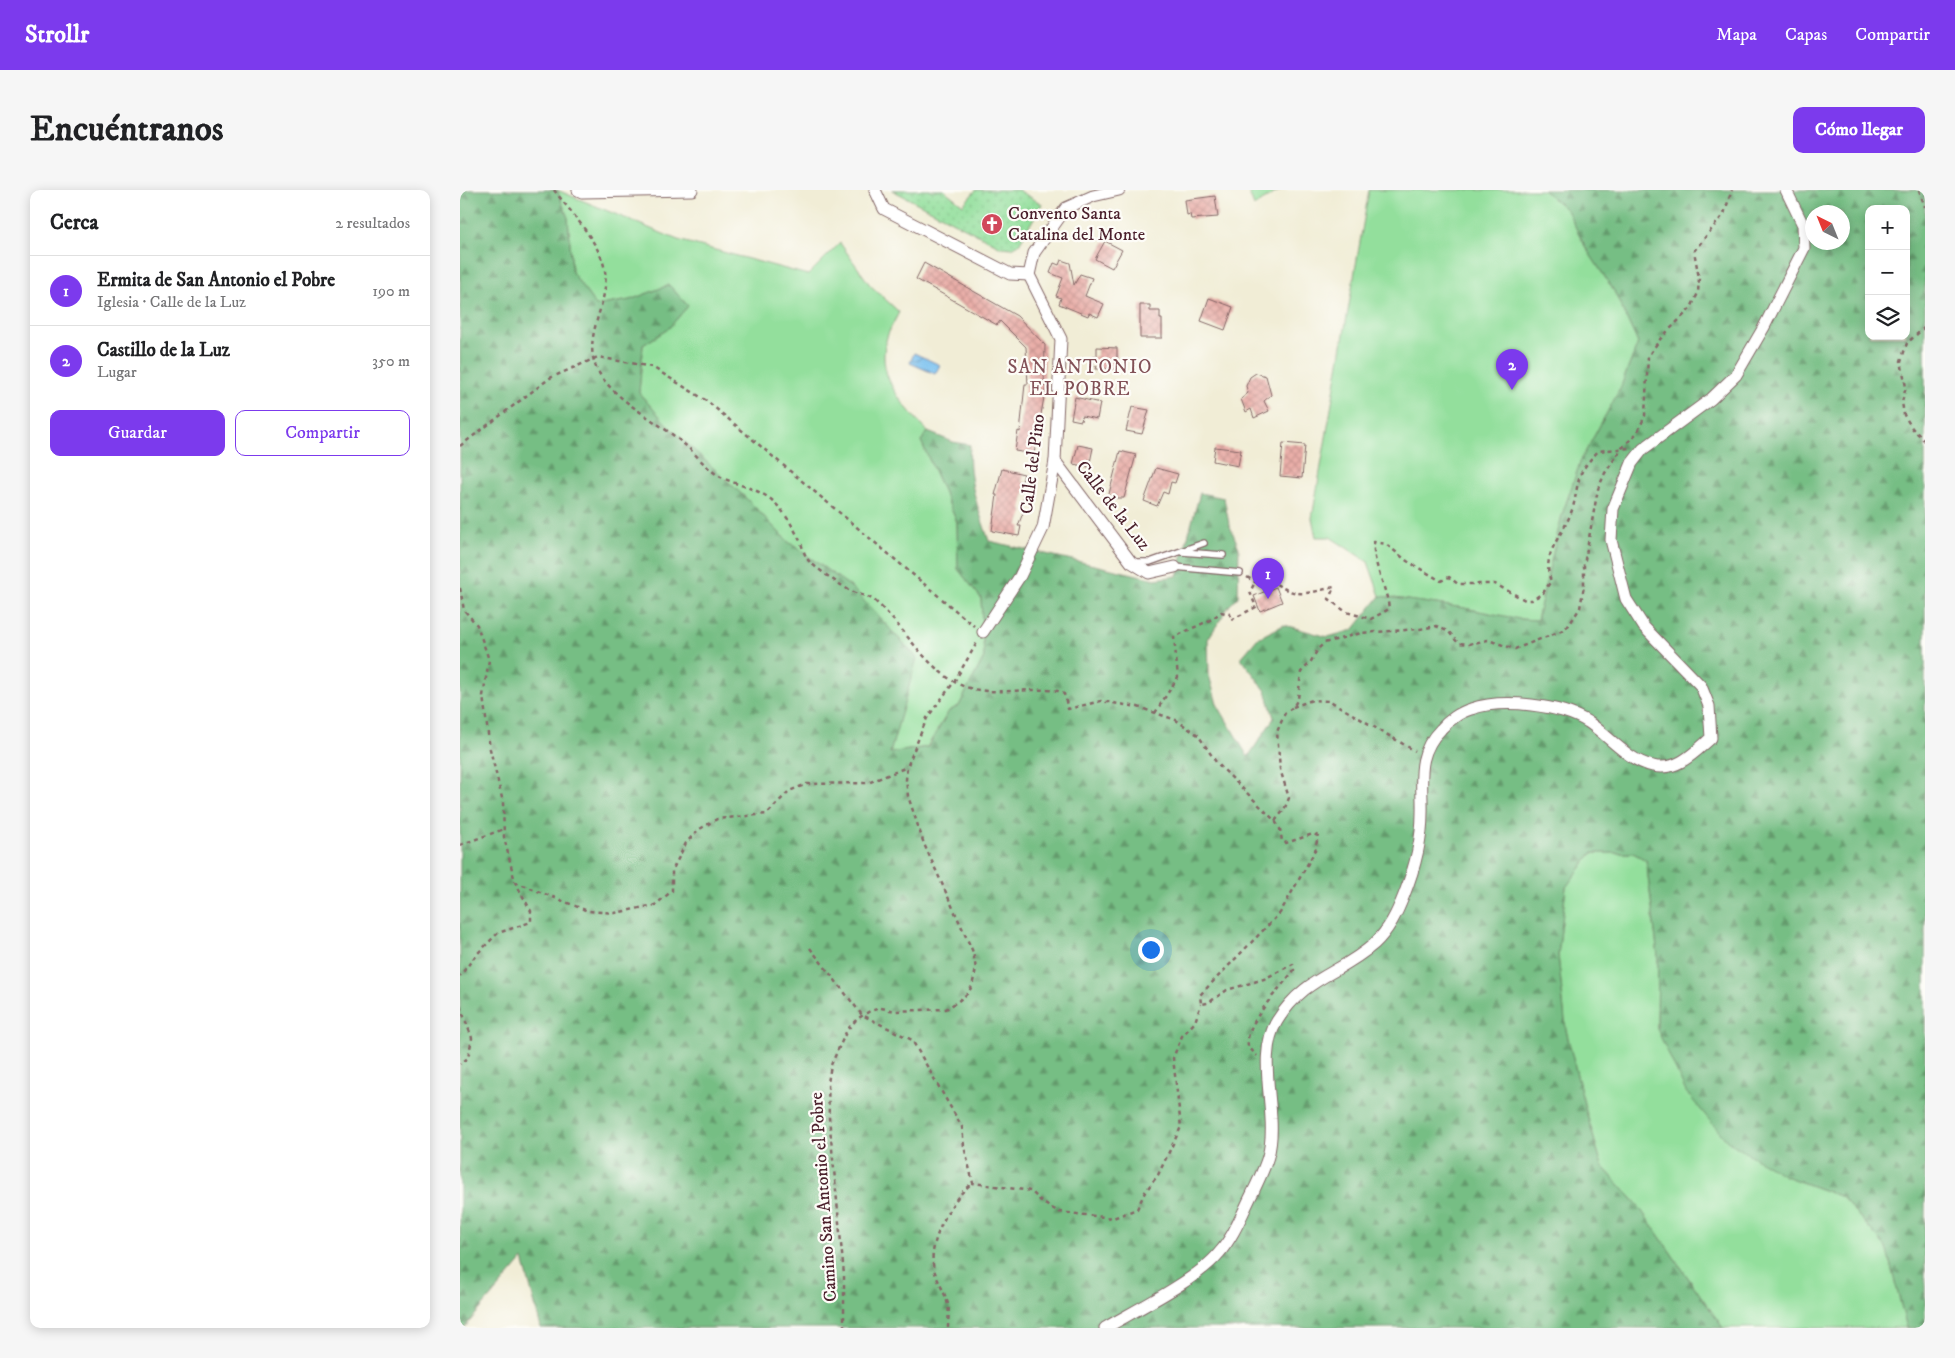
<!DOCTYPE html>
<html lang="es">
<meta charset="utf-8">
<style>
:root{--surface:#fff;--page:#f6f6f6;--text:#202124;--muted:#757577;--line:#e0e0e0;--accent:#7c3aed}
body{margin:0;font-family:"IM FELL DW Pica",serif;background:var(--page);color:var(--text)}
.controls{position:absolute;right:15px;top:15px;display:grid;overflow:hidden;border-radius:10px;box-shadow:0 2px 12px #0003}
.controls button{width:45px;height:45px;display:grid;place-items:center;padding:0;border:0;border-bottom:1px solid var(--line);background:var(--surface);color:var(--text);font:25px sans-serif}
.compass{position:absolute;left:1345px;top:15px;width:45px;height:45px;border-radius:50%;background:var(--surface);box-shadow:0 2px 12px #0003;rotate:317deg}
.you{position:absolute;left:690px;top:759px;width:18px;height:18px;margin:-12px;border:4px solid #fff;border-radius:50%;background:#1a73e8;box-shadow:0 0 0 8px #1a73e833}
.badge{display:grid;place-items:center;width:32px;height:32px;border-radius:50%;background:var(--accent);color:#fff;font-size:16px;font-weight:700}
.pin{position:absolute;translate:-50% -41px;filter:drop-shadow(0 1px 2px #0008)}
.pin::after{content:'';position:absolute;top:26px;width:18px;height:15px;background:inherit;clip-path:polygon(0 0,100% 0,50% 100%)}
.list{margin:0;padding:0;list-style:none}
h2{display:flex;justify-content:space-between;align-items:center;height:65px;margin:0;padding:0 20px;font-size:21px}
h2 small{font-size:16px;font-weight:400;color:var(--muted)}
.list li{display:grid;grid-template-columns:32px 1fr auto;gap:15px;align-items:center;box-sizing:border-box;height:70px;padding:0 20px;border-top:1px solid var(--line)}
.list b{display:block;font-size:19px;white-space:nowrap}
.list p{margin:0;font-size:16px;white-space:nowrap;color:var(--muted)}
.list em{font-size:16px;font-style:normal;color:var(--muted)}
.actions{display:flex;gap:10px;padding:15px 20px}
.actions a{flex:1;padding:11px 0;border:1px solid var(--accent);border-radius:10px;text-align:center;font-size:18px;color:var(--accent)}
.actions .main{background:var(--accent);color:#fff}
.icon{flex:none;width:28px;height:28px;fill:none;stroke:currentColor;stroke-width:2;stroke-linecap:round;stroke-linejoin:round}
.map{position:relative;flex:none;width:1465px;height:1138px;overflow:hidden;border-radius:10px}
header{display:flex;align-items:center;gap:30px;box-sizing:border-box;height:70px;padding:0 25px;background:var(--accent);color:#fff}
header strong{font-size:24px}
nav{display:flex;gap:28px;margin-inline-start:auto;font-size:18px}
.intro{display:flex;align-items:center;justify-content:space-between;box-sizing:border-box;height:120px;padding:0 30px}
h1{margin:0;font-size:35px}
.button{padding:12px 22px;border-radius:10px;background:var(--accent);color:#fff;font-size:18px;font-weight:700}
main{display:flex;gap:30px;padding:0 30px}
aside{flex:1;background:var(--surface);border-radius:10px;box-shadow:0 2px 12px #0003}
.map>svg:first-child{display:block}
.grass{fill:#93df9c;stroke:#6e7f64}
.forest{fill:url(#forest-firs);stroke:#606e58;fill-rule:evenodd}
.garden{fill:url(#garden-dots);stroke:#6e7f64}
.water{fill:url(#water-waves);stroke:#606f8d}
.building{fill:url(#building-cross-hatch)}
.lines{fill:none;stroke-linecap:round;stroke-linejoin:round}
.lane-casing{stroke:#846767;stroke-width:8}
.street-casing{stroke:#846767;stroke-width:13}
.path{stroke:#846767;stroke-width:2.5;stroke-dasharray:4 4;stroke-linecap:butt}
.lane{stroke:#fff;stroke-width:5.5}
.street{stroke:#fff;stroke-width:11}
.labels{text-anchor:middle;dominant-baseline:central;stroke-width:4.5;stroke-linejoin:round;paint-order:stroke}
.poi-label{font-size:18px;fill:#4a1f2b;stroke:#fdfcf7;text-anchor:start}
.street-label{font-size:18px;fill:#4a1f2b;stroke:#fdfcf7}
.neighbourhood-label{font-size:19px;letter-spacing:1px;fill:#825157;stroke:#fdfcf7}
</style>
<header>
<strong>Strollr</strong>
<nav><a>Mapa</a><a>Capas</a><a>Compartir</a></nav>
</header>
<div class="intro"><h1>Encuéntranos</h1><a class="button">Cómo llegar</a></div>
<main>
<aside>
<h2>Cerca<small>2 resultados</small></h2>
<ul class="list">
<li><span class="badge">1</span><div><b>Ermita de San Antonio el Pobre</b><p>Iglesia · Calle de la Luz</p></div><em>190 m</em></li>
<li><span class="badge">2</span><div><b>Castillo de la Luz</b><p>Lugar</p></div><em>350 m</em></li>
</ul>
<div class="actions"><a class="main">Guardar</a><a>Compartir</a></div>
</aside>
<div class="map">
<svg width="1465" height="1138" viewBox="0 0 1465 1138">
<defs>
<pattern id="forest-firs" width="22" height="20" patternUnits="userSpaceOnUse" patternTransform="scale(1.25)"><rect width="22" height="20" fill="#76be84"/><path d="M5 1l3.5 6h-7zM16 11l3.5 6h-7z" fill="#639a6c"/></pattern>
<pattern id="garden-dots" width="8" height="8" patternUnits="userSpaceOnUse" patternTransform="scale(1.25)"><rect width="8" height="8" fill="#93df9c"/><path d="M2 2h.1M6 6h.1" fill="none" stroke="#80bf87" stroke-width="1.8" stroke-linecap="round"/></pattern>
<pattern id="water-waves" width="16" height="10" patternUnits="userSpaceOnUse" patternTransform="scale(1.25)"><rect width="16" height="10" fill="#77bfef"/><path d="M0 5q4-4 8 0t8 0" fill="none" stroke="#649bc2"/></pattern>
<pattern id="building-cross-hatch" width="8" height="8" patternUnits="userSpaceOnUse" patternTransform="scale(1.25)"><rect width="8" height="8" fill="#e9aea8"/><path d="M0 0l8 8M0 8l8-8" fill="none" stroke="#c99591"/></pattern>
</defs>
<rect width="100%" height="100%" fill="#fdfcf7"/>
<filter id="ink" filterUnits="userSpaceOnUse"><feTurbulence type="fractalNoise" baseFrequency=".02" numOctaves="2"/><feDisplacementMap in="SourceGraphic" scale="10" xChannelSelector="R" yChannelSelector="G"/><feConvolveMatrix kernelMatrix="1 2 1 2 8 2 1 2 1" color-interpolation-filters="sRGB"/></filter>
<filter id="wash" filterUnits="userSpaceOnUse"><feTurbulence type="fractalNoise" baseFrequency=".0096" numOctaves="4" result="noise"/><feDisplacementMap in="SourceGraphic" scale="20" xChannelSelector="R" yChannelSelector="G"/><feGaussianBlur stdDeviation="1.12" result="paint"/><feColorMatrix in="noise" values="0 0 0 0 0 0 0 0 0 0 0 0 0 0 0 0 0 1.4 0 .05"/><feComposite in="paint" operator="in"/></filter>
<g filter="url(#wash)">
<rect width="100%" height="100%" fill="#f1edd6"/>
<g class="grass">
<path d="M 97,0 L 218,50 L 348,85 L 380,53 L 410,95 L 439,122 C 435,131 428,141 426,151 C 416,189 445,216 468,242 L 461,251 L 497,332 L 498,379 L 521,408 L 524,467 L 499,516 L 489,521 L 467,557 L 430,563 L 456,467 L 391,397 L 327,351 L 290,312 L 210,238 L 179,203 L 183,155 L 208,139 L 228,116 L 209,95 L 170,110 L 136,116 L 112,82 L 108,28 Z"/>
<path d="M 788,0 L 820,0 L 794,16 Z"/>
<path d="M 909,0 L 1083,0 L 1107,19 L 1126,58 L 1154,101 L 1178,153 L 1160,199 L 1121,270 L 1102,325 L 1077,430 L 1059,429 L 1004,418 L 920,406 L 908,372 L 870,347 L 856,347 L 852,328 Z"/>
<path d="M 1132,663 L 1173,663 L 1186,670 L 1198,766 L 1197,839 L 1325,986 L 1382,1007 L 1426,1057 L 1447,1138 L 1263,1138 L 1177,1014 L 1142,976 L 1125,918 L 1106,840 L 1098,765 L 1106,697 Z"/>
</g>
<path class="forest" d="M 0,0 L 97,0 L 108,28 L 112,82 L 136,116 L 170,110 L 209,95 L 228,116 L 208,139 L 183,155 L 179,203 L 210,238 L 290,312 L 327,351 L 391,397 L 457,468 L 430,563 L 468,557 L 489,521 L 499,516 L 524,467 L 521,408 L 498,379 L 497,332 L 461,251 L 468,242 L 493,252 L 510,255 C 507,290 518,318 529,351 L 695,389 L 717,386 L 740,303 L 764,308 L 769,334 L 779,358 L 778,407 L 769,416 L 748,449 L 749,485 L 757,514 L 788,567 L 814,528 L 806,501 L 781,468 L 798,448 L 824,435 L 868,447 L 893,440 L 920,406 L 1004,418 L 1059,429 L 1077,430 L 1102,325 L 1121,270 L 1160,199 L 1178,153 L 1154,101 L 1126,58 L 1107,20 L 1083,0 L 1465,0 L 1465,1138 L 1447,1138 L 1426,1057 L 1382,1007 L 1325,986 L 1267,951 L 1226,902 L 1197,839 L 1198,766 L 1186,670 L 1173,663 L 1132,663 L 1106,697 L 1098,765 L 1106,840 L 1125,918 L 1142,976 L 1177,1014 L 1263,1138 L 81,1138 L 63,1069 L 4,1138 L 0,1138 ZM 1409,19 L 1446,19 L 1446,146 L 1409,146 ZM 1352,22 L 1382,22 L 1382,52 L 1352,52 Z"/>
<path class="garden" d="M 432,0 L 484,0 L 503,15 L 516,0 L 558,0 L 582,14 L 559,54 L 552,58 L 541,57 Z"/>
<path class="water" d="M 454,163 L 480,175 L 475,184 L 450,173 Z"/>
<g id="blocks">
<g class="building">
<path d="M 755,6 L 758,27 L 731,29 L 730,24 L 727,25 L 725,10 Z"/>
<path d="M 645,51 L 662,60 L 652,78 L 635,69 Z"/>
<path d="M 601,70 L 610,73 L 614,95 L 620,84 L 632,88 L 625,106 L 644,114 L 638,127 L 629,123 L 628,126 L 599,114 L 601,108 L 596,106 L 603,88 L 590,83 L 594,73 L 599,75 Z"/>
<path d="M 464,73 L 557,126 L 585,155 L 584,196 L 586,196 L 574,264 L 555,261 L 558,241 L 560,242 L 565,194 L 568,194 L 566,157 L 540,131 L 537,135 L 456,89 Z"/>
<path d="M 749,108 L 773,117 L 765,140 L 741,131 Z"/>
<path d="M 680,115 L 690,115 L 690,121 L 700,121 L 700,129 L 702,129 L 702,148 L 680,148 Z"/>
<path d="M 637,157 L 657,158 L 657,179 L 636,179 L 637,176 L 633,176 L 633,167 L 637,166 Z"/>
<path d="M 796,183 L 806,186 L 811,205 L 804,211 L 809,221 L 794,228 L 791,219 L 786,222 L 781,209 L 788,203 L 786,196 L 790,187 Z"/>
<path d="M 615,207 L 640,213 L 637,229 L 622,226 L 621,231 L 611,229 Z"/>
<path d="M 672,217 L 689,220 L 682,244 L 666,241 Z"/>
<path d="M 823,253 L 845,255 L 842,288 L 820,286 Z"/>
<path d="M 618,255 L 633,258 L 629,277 L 613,274 Z"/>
<path d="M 755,257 L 781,260 L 778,276 L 753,271 Z"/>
<path d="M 660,261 L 676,265 L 664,308 L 655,308 L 649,304 Z"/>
<path d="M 696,278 L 718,284 L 715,293 L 711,292 L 708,304 L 703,302 L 697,316 L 684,311 Z"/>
<path d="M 542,279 L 564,284 L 562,292 L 567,293 L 561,319 L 564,320 L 558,336 L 561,336 L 559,346 L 532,341 L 537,305 L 535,305 Z"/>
<path d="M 816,397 L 822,412 L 800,421 L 794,406 Z"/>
</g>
</g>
</g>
<g filter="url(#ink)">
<use href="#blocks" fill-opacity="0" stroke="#846767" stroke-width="1"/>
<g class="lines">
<g class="lane-casing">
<g id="lane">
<path d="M 722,362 L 763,365"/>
<path d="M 675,372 L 690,372 L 744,353"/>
<path d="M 715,377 L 780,383"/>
</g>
</g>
<g class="street-casing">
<g id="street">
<path d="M 118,0 L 122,2 L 232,0"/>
<path d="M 415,0 L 424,19 L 550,84 L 569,85"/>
<path d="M 595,271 L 671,372 L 689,383 L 715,377"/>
<path d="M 523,442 L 560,386 L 583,338 L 595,271 L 601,149 L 569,85 L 574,63 L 606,18 L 633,6 L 659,0"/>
<path d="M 645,1138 C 676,1120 737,1090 759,1063 C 774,1046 782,1024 792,1004 C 806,975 813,962 811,929 C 810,899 800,858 817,831 C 845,786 879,785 914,754 C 929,740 937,723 944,705 C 954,680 962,650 962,623 C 963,592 955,565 981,539 C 988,531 1000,522 1011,519 C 1043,508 1101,515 1128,532 C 1149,546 1168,571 1193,576 C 1217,582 1235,562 1251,548 L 1249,516 L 1241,496 L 1184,437 L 1166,409 L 1151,350 L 1153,319 L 1172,273 L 1183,259 L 1251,209 L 1276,185 L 1304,137 L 1344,58 L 1343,35 L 1326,0"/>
</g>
</g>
<g class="path">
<path d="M 94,0 C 109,20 138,51 144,76 C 153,113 118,147 139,183 C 158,213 198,231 224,254 C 235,263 246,278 259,286 C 275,295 298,298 313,311 C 325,322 334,338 341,353 C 343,359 345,367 349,371 C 353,376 384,398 391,401 C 399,405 408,405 416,412 C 443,436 461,471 493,491 C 524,510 564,496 598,501 L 604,504 L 608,519 L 641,511 L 678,517 L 716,530 L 738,545 L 756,572 L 815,631 L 820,639 L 822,651 L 826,653 L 853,644 L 858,646 L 855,661 L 820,723 L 740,805 L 741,814 L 748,813 L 767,800 L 804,789 L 833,774 L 834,780 C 821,798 784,833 788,856 L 797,866"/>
<path d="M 1459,0 L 1465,17"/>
<path d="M 1465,137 L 1447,153 L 1441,171 L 1446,197 L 1442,212 L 1444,225 L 1452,238 L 1465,251"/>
<path d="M 0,256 L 90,188 L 138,167 L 192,177 L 247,211 L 514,436"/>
<path d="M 787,387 L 795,392 L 810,390 C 838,409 843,404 874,397 L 869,409 L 886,422 L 911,429 L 929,419 C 927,397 912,374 914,352 L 926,354 L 947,371 L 981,391 L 989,387 L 998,394 L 1035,394 L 1065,410 L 1072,410 L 1083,403 L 1091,391 C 1080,364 1104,345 1112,320 C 1116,309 1116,297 1120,286 C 1123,277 1131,269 1138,261 L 1169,258"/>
<path d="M 0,398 L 4,420 L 17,435 L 29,470 L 23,506 L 30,559 L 43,612 L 44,647 L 55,692 L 71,721 L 71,732 L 38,743 L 16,765 L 0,786"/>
<path d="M 833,517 L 852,510 L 870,511 L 955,561"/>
<path d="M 695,523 L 718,487 L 714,447 L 752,429 L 761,422 L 770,424 L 771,430 L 796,417 L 790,402 L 795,392"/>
<path d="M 815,631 L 824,620 L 829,608 L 820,579 L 817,542 L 825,523 L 833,517 L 838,509 L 841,482 L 850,473 L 858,459 L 864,453 L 901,443 L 960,439 L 976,436 L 989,442 L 998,453 L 1009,454 L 1028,450 L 1055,459 L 1101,441 L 1109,435 L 1120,418 L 1124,396 L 1124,375 L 1138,299 L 1145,283 L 1162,258 L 1177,243 L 1185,226 L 1188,166 L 1201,148 L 1231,118 L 1238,103 L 1239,88 L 1234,61 L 1264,24 L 1272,0"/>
<path d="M 0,655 L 44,639"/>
<path d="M 55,692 L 128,721 L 155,723 L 195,715 L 212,701 L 212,681 L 226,653 L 238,640 L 257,629 L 307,624 L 329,601 L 347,594 L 408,593 L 447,577"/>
<path d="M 350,758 L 402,825 L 452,850 L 502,937 L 504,956 L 513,993 L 571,1001 L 583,1013 L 599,1022 L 653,1028 L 677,1019 L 685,1002 L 698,985 L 721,937 L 713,868 L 722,846 L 735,832 L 741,814"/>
<path d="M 0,816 L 12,848 L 8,868 L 0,874"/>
<path d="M 384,1138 L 384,1085 L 369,927 L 368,893 L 371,875 L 387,840 L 397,829 L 410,821 L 421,818 L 435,821 L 486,819 L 497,812 L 508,803 L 512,796 L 516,779 L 513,762 L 464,654 L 448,606 L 446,590 L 447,577 L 467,528 L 494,492 L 518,451"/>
<path d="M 488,1138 C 488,1129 490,1119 487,1111 C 483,1098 475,1088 473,1074 C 469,1051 493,1005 513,993"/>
</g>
<use href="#lane" class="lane"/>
<use href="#street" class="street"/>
</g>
</g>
<defs>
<g id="church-disc" transform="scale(1.125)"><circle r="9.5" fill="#d1495b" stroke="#fdfcf7"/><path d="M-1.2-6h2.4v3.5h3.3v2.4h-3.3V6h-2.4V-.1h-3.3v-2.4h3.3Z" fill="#fff"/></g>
</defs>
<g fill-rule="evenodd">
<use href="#church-disc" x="532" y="34"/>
</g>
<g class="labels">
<g class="poi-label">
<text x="548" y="24">Convento Santa<tspan x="548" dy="21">Catalina del Monte</tspan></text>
</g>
<g class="street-label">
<text transform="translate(573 274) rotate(-83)">Calle del Pino</text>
<text transform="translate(653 316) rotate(52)">Calle de la Luz</text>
<text transform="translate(364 1007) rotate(-94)">Camino San Antonio el Pobre</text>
</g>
<g class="neighbourhood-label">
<text x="620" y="177">SAN ANTONIO<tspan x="620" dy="22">EL POBRE</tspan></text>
</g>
</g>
</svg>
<div class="controls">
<button>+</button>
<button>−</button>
<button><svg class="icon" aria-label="layers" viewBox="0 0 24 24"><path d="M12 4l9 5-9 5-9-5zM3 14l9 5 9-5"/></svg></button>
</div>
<svg class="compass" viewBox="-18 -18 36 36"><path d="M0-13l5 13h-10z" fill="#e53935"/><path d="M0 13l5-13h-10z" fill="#757577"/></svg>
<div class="you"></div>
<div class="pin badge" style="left:808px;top:409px">1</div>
<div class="pin badge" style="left:1052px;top:200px">2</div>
</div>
</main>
